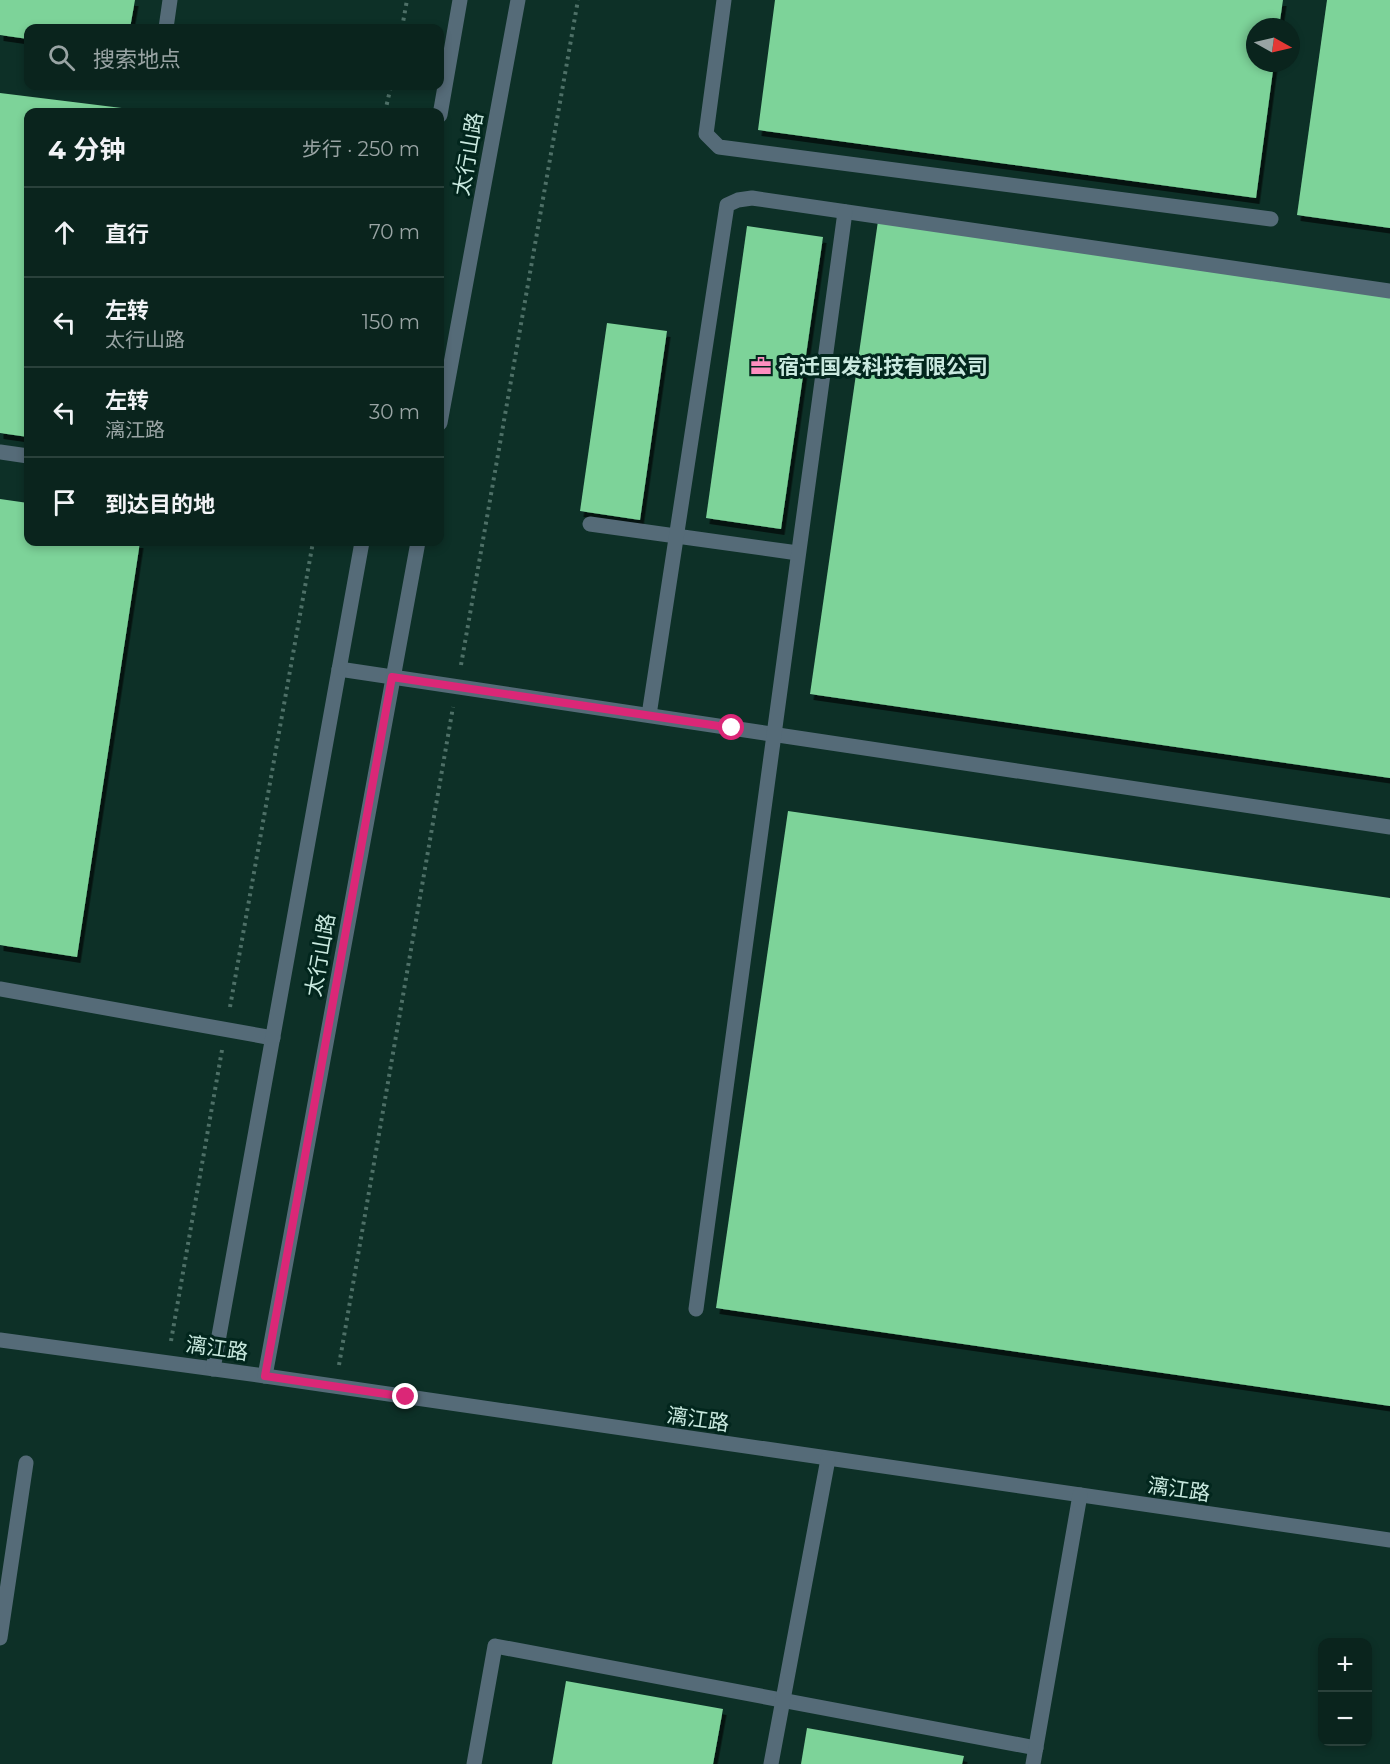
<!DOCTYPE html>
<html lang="zh">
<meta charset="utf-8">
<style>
:root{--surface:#0a241d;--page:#132c26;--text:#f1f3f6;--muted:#99a4a4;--line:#2a413b}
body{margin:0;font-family:Montserrat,"Noto Sans SC",sans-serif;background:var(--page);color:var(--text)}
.controls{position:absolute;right:18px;bottom:18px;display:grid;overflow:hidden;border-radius:12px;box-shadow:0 3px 9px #0003}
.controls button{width:54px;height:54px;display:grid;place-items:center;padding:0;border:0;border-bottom:2px solid var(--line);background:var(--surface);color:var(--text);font:30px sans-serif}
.compass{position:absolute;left:1246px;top:18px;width:54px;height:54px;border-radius:50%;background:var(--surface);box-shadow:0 3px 9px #0003;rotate:98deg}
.stop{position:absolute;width:18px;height:18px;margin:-14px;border:4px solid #db2777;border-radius:50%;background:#fff}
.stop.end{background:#db2777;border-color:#fff;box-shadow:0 2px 6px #0008}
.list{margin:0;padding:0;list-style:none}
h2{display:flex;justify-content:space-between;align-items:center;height:78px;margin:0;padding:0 24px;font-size:26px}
h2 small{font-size:20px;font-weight:400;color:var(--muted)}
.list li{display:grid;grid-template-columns:39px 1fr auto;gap:18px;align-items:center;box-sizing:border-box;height:90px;padding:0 24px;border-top:2px solid var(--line)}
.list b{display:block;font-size:22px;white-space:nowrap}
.list p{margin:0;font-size:20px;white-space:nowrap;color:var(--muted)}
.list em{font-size:20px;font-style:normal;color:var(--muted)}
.icon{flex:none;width:33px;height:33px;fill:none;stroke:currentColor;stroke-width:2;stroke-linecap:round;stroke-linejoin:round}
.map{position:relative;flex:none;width:1390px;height:1764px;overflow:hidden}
.search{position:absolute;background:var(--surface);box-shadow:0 3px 9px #0003;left:24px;top:24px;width:420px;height:66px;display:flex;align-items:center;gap:15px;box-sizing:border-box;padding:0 21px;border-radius:12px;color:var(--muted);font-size:22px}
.panel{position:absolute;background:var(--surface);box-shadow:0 3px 9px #0003;left:24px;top:108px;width:420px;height:438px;border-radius:12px}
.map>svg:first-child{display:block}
.building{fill:#7dd399;filter:url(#shadow)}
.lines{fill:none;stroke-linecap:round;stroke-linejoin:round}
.path{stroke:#4e7067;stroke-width:4;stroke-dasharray:3 4.5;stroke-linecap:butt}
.minor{stroke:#556b78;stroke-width:15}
.route{stroke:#db2777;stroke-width:8}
.labels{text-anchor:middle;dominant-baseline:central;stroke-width:6;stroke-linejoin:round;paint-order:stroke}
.street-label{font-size:21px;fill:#c9e9df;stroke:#02261d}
.poi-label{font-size:21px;font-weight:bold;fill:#c9e9df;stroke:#02261d;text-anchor:start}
</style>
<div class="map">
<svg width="1390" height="1764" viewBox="0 0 1390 1764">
<defs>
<filter id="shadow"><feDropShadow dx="3.5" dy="6" stdDeviation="0" flood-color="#0009"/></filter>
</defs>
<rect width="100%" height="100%" fill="#0d3027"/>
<g class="building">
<path d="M 0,0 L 135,0 L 130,28 L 28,28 L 28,39 L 0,35 Z"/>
<path d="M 775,0 L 1283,0 L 1279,27 L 1255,27 L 1255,63 L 1274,63 L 1256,198 L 758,130 Z"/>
<path d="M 1327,0 L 1390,0 L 1390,228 L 1297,215 Z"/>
<path d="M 0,93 L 146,111 L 28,112 L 28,437 L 0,433 Z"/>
<path d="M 878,221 L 1390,296 L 1390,778 L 810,694 Z"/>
<path d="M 747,226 L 823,237 L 781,529 L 706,518 Z"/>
<path d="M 607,323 L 667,331 L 640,520 L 580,511 Z"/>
<path d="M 0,499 L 28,503 L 28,542 L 140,542 L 77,957 L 0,945 Z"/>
<path d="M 788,811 L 1390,898 L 1390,1406 L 716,1308 Z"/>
<path d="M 566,1681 L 723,1709 L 713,1764 L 552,1764 Z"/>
<path d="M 807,1728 L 964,1756 L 962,1764 L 801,1764 Z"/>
</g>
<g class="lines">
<g class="path">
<path d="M 402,28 L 407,0"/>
<path d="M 385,112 L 391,86"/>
<path d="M 461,665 L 578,0"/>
<path d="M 230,1007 L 313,542"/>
<path d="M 171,1341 L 222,1050"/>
<path d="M 339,1365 L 453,707"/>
</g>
<g class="minor">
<path d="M 724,0 L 706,134 L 719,147 L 1271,219"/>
<path d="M 166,28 L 170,0"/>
<path d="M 440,115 L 460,0"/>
<path d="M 440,423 L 518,0"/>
<path d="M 0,452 L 28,456"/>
<path d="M 590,524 L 798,553"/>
<path d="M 339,669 L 1390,827"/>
<path d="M 649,715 L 727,205 L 738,200 L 752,198 L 1390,291"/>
<path d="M 0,989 L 273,1038"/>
<path d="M 696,1309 L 845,212"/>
<path d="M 0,1340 L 265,1376 L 1390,1540"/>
<path d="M 213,1369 L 362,542"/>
<path d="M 265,1376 L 418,542"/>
<path d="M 0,1638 L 26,1463"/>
<path d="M 474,1764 L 495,1646 L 1036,1748"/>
<path d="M 771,1764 L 828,1459"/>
<path d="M 1033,1764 L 1080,1495"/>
</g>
</g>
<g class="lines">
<path class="route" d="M 406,1397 L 265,1376 L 392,677 L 732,728"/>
</g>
<defs>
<g id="office-bare" transform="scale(1.62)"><path d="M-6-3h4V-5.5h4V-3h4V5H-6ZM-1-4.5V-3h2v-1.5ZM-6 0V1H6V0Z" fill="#fd8ebf" stroke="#02261d" stroke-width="2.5" paint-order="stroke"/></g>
</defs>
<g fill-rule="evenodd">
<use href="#office-bare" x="761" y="366"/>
</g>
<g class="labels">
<g class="street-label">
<text transform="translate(468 154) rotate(-80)">太行山路</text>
<text transform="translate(320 955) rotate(-80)">太行山路</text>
<text transform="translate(217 1348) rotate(8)">漓江路</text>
<text transform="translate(698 1419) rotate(8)">漓江路</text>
<text transform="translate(1179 1489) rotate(8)">漓江路</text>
</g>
<g class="poi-label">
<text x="778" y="366">宿迁国发科技有限公司</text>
</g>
</g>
</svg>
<div class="controls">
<button>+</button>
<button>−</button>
</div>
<svg class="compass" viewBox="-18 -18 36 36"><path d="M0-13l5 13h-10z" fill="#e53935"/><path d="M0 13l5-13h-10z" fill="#99a4a4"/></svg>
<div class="stop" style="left:732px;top:728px"></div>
<div class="stop end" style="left:406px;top:1397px"></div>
<div class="search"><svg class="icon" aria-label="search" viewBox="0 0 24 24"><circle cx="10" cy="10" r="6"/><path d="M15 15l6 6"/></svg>搜索地点</div>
<section class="panel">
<h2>4 分钟<small>步行 · 250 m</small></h2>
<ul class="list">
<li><svg class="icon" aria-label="ahead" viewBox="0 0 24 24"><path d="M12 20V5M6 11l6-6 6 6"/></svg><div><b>直行</b></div><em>70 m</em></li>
<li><svg class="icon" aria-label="left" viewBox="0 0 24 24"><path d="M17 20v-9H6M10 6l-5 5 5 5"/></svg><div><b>左转</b><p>太行山路</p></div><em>150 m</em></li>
<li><svg class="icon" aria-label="left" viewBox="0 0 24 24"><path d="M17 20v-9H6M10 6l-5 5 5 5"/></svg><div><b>左转</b><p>漓江路</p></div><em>30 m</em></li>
<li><svg class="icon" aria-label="arrive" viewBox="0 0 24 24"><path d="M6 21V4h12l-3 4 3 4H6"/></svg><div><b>到达目的地</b></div></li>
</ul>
</section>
</div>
